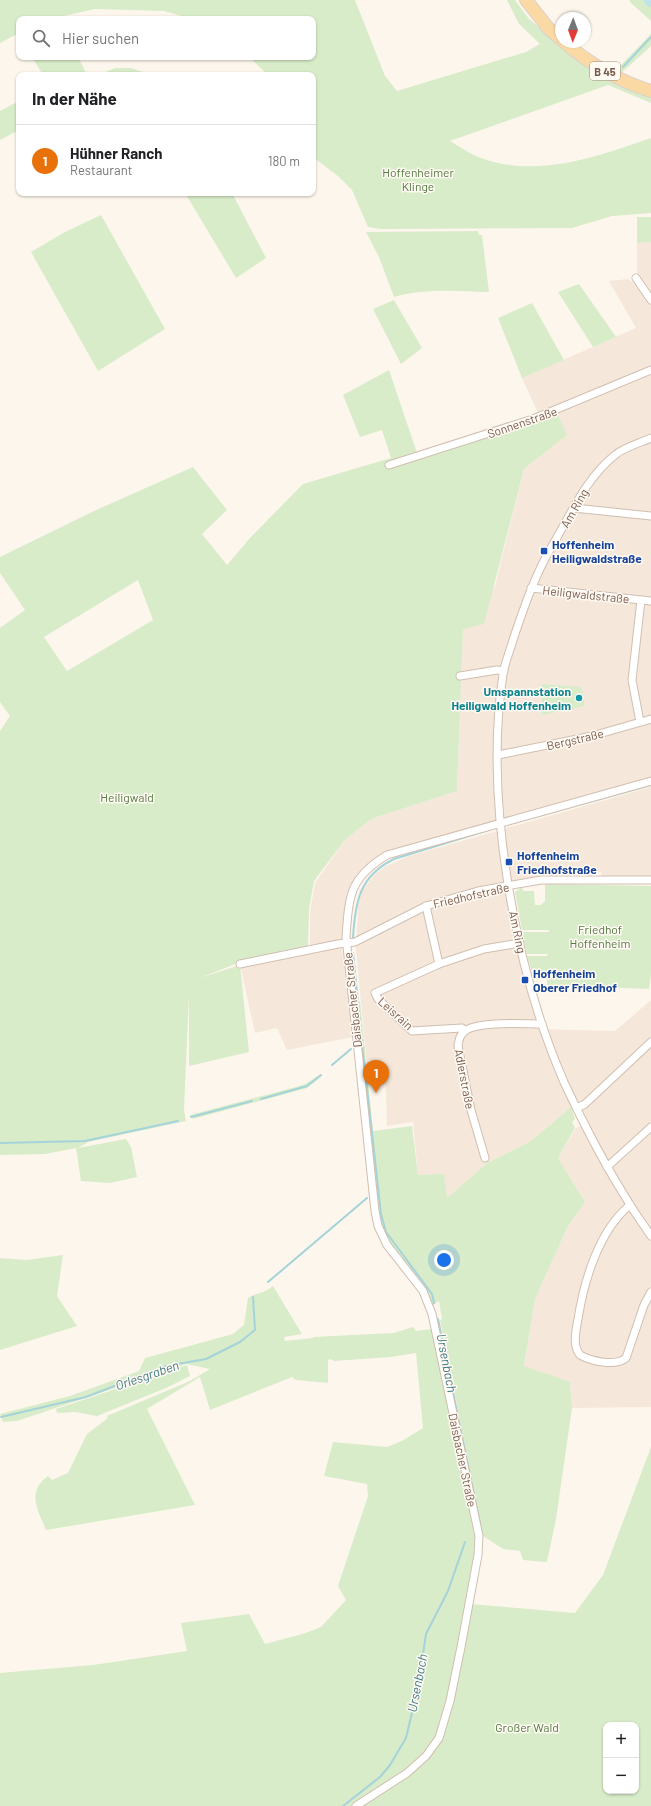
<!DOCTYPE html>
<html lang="de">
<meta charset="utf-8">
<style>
:root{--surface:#fff;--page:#f2f2f2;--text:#202124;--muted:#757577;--line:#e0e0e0;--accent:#d93025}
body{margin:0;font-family:Barlow,sans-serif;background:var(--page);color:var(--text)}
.controls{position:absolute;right:12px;bottom:12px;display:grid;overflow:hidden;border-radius:8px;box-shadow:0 1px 3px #0004}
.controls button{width:36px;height:36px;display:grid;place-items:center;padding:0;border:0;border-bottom:1px solid var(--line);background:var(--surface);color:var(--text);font:20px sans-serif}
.compass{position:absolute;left:555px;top:12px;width:36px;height:36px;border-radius:50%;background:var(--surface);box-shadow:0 1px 3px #0004;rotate:181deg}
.you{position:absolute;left:444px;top:1260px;width:14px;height:14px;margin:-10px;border:3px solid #fff;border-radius:50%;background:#1a73e8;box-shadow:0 0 0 6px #1a73e833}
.badge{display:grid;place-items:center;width:26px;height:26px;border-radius:50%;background:var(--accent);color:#fff;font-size:13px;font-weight:700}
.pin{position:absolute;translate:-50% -33px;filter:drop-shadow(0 1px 2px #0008)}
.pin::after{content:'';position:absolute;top:21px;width:14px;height:12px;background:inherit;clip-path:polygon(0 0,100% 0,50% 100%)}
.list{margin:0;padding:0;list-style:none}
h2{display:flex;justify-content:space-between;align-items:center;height:52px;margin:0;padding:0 16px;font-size:17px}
h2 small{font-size:13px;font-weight:400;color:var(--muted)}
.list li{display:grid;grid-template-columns:26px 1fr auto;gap:12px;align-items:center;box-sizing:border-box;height:72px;padding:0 16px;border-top:1px solid var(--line)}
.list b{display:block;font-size:15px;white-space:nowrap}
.list p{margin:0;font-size:13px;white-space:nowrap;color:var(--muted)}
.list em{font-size:13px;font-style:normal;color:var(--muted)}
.icon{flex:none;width:22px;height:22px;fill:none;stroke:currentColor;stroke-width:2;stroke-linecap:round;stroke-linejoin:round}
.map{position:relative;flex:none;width:651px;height:1806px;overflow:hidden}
.search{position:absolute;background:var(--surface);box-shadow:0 1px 3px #0004;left:16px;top:16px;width:300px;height:44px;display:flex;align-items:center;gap:10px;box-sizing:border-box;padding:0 14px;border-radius:8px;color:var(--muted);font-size:15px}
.panel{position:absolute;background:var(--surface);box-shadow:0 1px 3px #0004;left:16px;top:72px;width:300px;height:124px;border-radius:8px}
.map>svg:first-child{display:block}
.residential{fill:#f5e8da}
.green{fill:#d8ecc9;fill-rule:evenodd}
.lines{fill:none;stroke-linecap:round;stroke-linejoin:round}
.stream{stroke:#a5d3da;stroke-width:2}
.river{stroke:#bfe3e8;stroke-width:12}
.street-casing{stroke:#d1beb0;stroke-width:9}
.primary-casing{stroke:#dad1cd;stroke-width:14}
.street{stroke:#fff;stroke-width:7}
.primary{stroke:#fbd9a5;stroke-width:12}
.transit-dot{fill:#1a4fb4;stroke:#fffaf3;stroke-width:1.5}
.culture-dot{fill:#0f9aa8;stroke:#fffaf3;stroke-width:1.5}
.labels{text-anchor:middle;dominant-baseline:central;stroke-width:3;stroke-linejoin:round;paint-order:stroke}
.shield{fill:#fffaf3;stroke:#a28b7f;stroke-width:1}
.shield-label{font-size:11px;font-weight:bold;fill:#7a5c4d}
.park-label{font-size:12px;fill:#537a41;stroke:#fffaf3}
.street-label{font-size:12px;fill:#7a5c4d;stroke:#fffaf3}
.transit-label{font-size:12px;font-weight:bold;fill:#164399;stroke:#fffaf3;text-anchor:start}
.culture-label{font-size:12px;font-weight:bold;fill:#0d838f;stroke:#fffaf3;text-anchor:end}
.water-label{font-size:13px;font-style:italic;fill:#437c86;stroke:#fffaf3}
</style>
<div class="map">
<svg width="651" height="1806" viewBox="0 0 651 1806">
<rect width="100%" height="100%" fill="#fdf6ec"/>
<g class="residential">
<path d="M 651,242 L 651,778 L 513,817 L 507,817 L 387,853 L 361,871 L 341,945 L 350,996 L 353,1037 L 287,1050 L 277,1028 L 255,1033 L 240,965 L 310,951 L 310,912 L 315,883 L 344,841 L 367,822 L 377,817 L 457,791 L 463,629 L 495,586 L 524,469 L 567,435 L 539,415 L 522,378 L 636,328 L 609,281 L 628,279 L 635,284 L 642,281 L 637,274 L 637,243 Z"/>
<path d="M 651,787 L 651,876 L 640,878 L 602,878 L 601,872 L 554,870 L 554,876 L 503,883 L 517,951 L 539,1029 L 615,1031 L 651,1000 L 651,1407 L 572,1408 L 570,1382 L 524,1367 L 535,1299 L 567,1228 L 585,1202 L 558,1158 L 576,1128 L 588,1122 L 580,1104 L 571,1107 L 531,1141 L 487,1163 L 447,1198 L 418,1175 L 413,1122 L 387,1126 L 385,1062 L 367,1065 L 356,950 L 358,904 L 362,891 L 375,874 L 386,866 L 409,856 Z"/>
</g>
<g class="green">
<path d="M 0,0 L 355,0 L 385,76 L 397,91 L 526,52 L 540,44 L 519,24 L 507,0 L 515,0 L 529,19 L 588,67 L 651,97 L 651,103 L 608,85 L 450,141 C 459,146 467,152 476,156 C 534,180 596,157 651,138 L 651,213 L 612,216 L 572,228 L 381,229 L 368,227 L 352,190 L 339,177 L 313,157 L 313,75 L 268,75 L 249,57 L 313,57 L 313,19 L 192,19 L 164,11 L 95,9 L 59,17 L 59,19 L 19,19 L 19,37 L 17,34 L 0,43 Z"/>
<path d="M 629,0 L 651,0 L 651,21 L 631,3 Z"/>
<path d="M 651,34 L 651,46 L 618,76 L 612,72 L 614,69 L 619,67 Z"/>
<path d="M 32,57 L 78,57 L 87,75 L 43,75 Z"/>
<path d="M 115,68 L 131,68 L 152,75 L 99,75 Z"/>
<path d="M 19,101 L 19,130 L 0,140 L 0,111 Z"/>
<path d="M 185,193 L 232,193 L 266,258 L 236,278 Z"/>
<path d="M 101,215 L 165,329 L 98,371 L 31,252 L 65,232 Z"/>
<path d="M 637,217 L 651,217 L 651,242 L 637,243 Z"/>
<path d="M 478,231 L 479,235 L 482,235 L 489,292 C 457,291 425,288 394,297 L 379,257 L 366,232 Z"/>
<path d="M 579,284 L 616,337 L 593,347 L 558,292 Z"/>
<path d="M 394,300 L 422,348 L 401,364 L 373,309 Z"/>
<path d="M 532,303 L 564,360 L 522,378 L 498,318 Z"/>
<path d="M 389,370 L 417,453 L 556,411 L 567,435 L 524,469 L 484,624 L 463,629 L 457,791 L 377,817 L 367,822 L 344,841 L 314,881 L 309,909 L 308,948 L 240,962 L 200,978 L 240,965 L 249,1052 L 189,1066 L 189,995 L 184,1110 L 186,1121 L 88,1142 L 78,1148 L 126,1139 L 131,1147 L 137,1177 L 110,1183 L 81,1181 L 76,1148 L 45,1154 L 0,1155 L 0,731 L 10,716 L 0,702 L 0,628 L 25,610 L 0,573 L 0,557 L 94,511 L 193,467 L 227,510 L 202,534 L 227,565 L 250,538 L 303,484 L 391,458 L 382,430 L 360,437 L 343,395 ZM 138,580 L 153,620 L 67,671 L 44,637 Z"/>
<path d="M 542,684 L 581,687 L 585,706 L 542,715 Z"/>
<path d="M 545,884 L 651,886 L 651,974 L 649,989 L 547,985 L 547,979 L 534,978 L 527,956 L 547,956 L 548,954 L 527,954 L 522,932 L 549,932 L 549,930 L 522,930 L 515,892 L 522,887 L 523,891 L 534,891 L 535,905 L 541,905 L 545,901 Z"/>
<path d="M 360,1001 L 373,1131 L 412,1126 L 418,1175 L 444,1174 L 447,1198 L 487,1163 L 531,1141 L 571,1107 L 575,1119 L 572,1122 L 575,1128 L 558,1158 L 585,1202 L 567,1228 L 535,1299 L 524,1366 L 570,1382 L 572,1408 L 556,1519 L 547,1562 L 523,1560 L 520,1551 L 503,1549 L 483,1536 L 440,1320 L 442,1319 L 439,1301 L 432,1306 L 429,1298 L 397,1255 L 380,1223 L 377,1210 L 357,1002 Z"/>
<path d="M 321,1074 L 322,1076 L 307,1088 L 193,1119 L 190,1115 L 296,1087 L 305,1084 Z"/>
<path d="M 63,1255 L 57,1296 L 77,1326 L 0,1350 L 0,1258 L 27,1260 Z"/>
<path d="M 273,1286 L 302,1334 L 284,1337 L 285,1341 L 313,1338 L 313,1337 L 394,1333 L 413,1327 L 416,1331 L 432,1329 L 475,1527 L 477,1549 L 448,1699 L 434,1744 L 405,1772 L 354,1806 L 0,1806 L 0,1673 L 93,1665 L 187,1651 L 181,1623 L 249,1614 L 265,1644 L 306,1633 L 321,1627 L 346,1600 L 338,1586 L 368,1496 L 367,1484 L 324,1476 L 333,1442 L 387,1447 L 402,1441 L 423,1428 L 416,1353 L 391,1357 L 334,1361 L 331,1359 L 328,1360 L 328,1383 L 296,1380 L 292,1377 L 210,1410 L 200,1377 L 147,1409 L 195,1505 L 46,1530 C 38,1510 26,1492 48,1476 L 52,1480 L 68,1473 L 87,1434 L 108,1418 L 107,1416 L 190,1381 L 210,1369 L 186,1364 L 17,1421 L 3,1422 L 0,1414 L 70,1396 L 139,1371 L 145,1358 L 233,1334 L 244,1325 L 248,1298 C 255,1293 264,1294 273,1286 Z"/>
<path d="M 187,1365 L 190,1376 L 166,1388 L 97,1416 L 75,1412 L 57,1413 L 56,1409 Z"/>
<path d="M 651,1447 L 651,1806 L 359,1806 L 437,1746 L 471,1604 L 575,1613 L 603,1575 ZM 606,1725 L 636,1725 L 636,1791 L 606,1791 Z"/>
</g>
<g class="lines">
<g class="stream">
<path d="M 623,67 L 651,37"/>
<path d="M 506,825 L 651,785"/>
<path d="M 353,938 C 355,903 359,876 394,859 L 495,828"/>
<path d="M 353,953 L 365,1073"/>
<path d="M 332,1065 L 351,1049"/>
<path d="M 366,1079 L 381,1214 L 386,1232 L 432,1294 L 434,1303"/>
<path d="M 261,1099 L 307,1086 L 321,1075"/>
<path d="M 191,1117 L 252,1101"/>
<path d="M 0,1143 L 85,1141 L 178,1121"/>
<path d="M 268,1282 L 367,1198"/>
<path d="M 438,1319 L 480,1524"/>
<path d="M 1,1417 L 86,1397 L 166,1366 L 206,1359 L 240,1342 L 255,1330 L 253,1297"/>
<path d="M 343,1806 L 380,1777 L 390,1765 L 406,1738 L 418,1687 L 426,1634 L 448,1591 L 465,1542"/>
</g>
<path class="river" d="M 650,0 L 651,1"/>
<g class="street-casing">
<g id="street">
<path d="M 636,278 L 651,300"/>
<path d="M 651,438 C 640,443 624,447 615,455 C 586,478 571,514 552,546 C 535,575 524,607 513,640 C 510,651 505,662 503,674 C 484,799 514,967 564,1082 C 583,1123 605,1165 629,1203 C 636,1215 644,1225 651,1236"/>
<path d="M 389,465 L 533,419 L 651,370"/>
<path d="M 574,508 L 651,516"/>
<path d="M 531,588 L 651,601"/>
<path d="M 460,676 L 497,670 L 504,671"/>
<path d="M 640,722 L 632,680 L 641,600"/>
<path d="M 498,755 L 592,736 L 651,719"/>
<path d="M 426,906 L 439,964"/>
<path d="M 240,964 L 338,944 L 355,942 L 426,906 L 478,891 L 541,880 L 651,880"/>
<path d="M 465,1031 L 462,1028 L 412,1031 L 378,999 L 375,993 L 439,964 L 484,949 L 520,943"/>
<path d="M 577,1108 L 585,1104 L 651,1042"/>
<path d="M 485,1158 L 471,1110 L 458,1046 C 459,1039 460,1034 466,1030 C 481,1021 524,1024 542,1024"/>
<path d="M 607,1167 L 651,1127"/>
<path d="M 630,1205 C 599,1230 584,1281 578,1319 C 576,1331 572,1345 580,1355 C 591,1361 615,1367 626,1358 L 644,1305 L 651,1292"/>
<path d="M 356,1806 L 407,1773 L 426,1756 L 439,1738 L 450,1701 L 461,1647 L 478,1555 L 479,1536 L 432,1314 L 423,1291 L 387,1245 L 378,1226 L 375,1211 L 346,937 C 349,896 349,878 387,855 L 651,781"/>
</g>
</g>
<g class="primary-casing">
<g id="primary">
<path d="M 526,0 L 549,29 L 561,39"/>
<path d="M 564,42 C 590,64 618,81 651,91"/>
</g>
</g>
<use href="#street" class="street"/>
<use href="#primary" class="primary"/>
</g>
<g class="transit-dot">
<rect x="540" y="547" width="8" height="8" rx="2"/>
<rect x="505" y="858" width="8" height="8" rx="2"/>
<rect x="521" y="976" width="8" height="8" rx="2"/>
</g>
<circle class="culture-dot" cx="579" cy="698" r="4"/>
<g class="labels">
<rect class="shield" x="590" y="62" width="30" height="18" rx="3"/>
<g class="shield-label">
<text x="605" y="71">B 45</text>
</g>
<g class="park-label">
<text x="418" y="172">Hoffenheimer<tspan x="418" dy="14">Klinge</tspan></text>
<text x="127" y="797">Heiligwald</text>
<text x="600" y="929">Friedhof<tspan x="600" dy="14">Hoffenheim</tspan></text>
<text x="527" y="1727">Großer Wald</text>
</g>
<g class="street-label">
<text transform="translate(522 422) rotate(-19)">Sonnenstraße</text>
<text transform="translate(574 508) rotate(-60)">Am Ring</text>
<text transform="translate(586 594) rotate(6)">Heiligwaldstraße</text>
<text transform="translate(575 739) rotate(-13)">Bergstraße</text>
<text transform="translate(471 895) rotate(-13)">Friedhofstraße</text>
<text transform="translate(518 932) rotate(78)">Am Ring</text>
<text transform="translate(352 1000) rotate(-96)">Daisbacher Straße</text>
<text transform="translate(396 1013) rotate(42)">Leisrain</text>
<text transform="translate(465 1079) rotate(79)">Adlerstraße</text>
<text transform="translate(463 1460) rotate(78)">Daisbacher Straße</text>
</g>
<g class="transit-label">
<text x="552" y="544">Hoffenheim<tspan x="552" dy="14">Heiligwaldstraße</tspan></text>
<text x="517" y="855">Hoffenheim<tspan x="517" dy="14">Friedhofstraße</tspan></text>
<text x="533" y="973">Hoffenheim<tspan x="533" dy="14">Oberer Friedhof</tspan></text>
</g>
<g class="culture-label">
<text x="571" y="691">Umspannstation<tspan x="571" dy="14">Heiligwald Hoffenheim</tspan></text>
</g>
<g class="water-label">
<text transform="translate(447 1363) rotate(79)">Ursenbach</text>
<text transform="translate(147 1375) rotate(-19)">Orlesgraben</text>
<text transform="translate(417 1683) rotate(-79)">Ursenbach</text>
</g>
</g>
</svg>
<div class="controls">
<button>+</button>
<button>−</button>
</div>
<svg class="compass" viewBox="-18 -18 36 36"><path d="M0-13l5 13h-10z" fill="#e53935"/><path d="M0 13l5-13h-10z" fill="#757577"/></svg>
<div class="you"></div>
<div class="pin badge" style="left:376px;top:1093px;background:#e8710a">1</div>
<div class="search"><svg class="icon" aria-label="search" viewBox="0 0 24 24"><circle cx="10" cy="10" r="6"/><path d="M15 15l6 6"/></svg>Hier suchen</div>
<section class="panel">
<h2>In der Nähe<small></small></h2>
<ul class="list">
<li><span class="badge" style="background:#e8710a">1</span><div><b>Hühner Ranch</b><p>Restaurant</p></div><em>180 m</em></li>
</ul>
</section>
</div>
